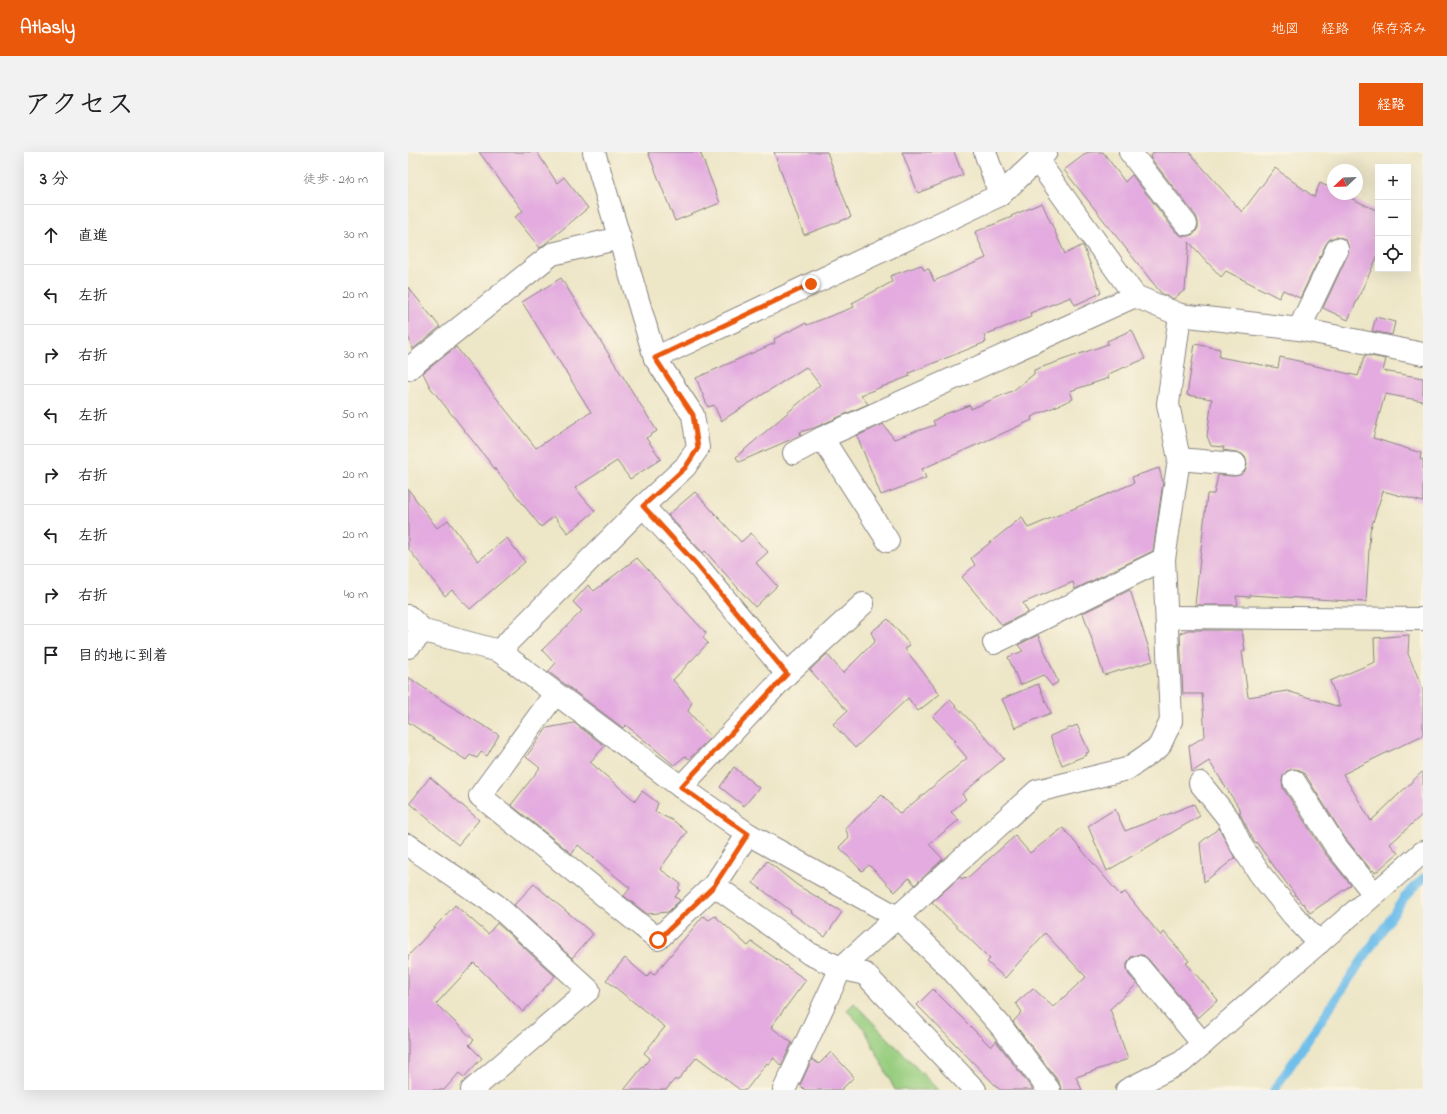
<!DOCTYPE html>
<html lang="ja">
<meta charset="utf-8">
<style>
:root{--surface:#fff;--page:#f2f2f2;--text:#202124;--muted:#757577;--line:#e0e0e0;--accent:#ea580c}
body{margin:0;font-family:"Indie Flower","Klee One",sans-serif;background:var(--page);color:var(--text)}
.controls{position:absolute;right:12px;top:12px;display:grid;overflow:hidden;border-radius:0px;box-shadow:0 4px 16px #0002}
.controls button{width:36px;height:36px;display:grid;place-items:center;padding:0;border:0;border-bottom:1px solid var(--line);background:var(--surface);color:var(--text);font:20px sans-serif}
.compass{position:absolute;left:919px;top:12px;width:36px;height:36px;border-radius:50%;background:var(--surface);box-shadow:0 4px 16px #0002;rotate:247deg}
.stop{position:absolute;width:12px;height:12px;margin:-9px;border:3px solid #ea580c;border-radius:50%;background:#fff}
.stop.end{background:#ea580c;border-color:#fff;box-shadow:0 1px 4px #0008}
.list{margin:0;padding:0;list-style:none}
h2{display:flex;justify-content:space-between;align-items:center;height:52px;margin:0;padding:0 16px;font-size:17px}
h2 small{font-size:13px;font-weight:400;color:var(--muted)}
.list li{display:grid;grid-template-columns:26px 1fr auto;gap:12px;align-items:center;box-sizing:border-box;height:60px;padding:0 16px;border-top:1px solid var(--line)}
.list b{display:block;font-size:15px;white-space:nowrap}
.list em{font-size:13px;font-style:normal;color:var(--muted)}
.icon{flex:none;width:22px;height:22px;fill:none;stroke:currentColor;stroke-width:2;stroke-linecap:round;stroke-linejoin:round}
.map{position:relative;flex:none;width:1015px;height:938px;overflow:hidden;border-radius:0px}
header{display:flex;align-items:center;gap:24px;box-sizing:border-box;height:56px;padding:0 20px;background:var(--accent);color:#fff}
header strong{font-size:19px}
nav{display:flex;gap:22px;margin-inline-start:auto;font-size:14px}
.intro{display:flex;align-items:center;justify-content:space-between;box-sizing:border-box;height:96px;padding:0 24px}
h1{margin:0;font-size:28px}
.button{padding:10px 18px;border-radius:0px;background:var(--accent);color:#fff;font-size:14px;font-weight:700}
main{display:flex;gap:24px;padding:0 24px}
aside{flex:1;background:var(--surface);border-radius:0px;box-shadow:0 4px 16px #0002}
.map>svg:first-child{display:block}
.green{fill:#97cd7f;stroke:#5c785d}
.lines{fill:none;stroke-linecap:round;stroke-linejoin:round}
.stream{stroke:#70beea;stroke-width:9}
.building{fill:#e3abdf}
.minor-casing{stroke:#888481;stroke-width:24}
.minor{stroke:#fff;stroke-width:22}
.route{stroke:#ea580c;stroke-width:5}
</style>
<header>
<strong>Atlasly</strong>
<nav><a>地図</a><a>経路</a><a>保存済み</a></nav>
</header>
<div class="intro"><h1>アクセス</h1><a class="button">経路</a></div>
<main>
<aside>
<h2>3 分<small>徒歩 · 210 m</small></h2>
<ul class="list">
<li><svg class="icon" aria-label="ahead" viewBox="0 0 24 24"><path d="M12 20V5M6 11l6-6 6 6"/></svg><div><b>直進</b></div><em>30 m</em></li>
<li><svg class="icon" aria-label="left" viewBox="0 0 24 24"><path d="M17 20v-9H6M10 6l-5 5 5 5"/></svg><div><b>左折</b></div><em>20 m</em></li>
<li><svg class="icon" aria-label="right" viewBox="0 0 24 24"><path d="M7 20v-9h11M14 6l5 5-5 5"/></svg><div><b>右折</b></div><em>30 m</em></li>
<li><svg class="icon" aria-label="left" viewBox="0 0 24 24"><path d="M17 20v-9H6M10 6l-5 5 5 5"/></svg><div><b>左折</b></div><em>50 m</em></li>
<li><svg class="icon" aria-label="right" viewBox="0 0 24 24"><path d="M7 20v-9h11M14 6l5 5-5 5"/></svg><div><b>右折</b></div><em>20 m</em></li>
<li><svg class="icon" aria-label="left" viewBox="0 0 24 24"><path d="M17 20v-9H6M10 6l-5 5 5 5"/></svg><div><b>左折</b></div><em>20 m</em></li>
<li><svg class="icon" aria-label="right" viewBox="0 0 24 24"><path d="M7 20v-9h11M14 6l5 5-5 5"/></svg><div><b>右折</b></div><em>40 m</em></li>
<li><svg class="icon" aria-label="arrive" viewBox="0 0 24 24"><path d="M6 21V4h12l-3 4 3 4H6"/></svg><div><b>目的地に到着</b></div></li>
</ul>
</aside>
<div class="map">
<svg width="1015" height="938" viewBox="0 0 1015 938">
<rect width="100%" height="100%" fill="#fcf5e5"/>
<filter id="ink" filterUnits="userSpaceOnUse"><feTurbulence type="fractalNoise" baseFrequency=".025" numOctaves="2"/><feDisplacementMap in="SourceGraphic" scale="8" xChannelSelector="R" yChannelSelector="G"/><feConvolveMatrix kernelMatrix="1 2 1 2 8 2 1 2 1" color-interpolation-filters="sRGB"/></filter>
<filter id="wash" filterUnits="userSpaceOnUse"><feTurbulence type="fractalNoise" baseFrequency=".012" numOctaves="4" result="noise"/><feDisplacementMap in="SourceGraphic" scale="16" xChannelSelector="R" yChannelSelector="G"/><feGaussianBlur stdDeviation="0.9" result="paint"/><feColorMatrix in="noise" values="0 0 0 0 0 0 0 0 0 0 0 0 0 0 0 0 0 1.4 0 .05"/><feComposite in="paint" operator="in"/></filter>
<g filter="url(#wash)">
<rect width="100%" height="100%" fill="#ede6c7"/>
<path class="green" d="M 446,851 L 530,938 L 487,938 L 457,878 L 439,858 Z"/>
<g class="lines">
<path class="stream" d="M 866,938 L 996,746 L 1015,726"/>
</g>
<g id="blocks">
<g class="building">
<path d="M 71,0 L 129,0 L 149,31 L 156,25 L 180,56 L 132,96 L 107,65 L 115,59 Z"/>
<path d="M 240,0 L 292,0 L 312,51 L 267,69 Z"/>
<path d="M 366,0 L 419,0 L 443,65 L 396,83 Z"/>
<path d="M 494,0 L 546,0 L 555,23 L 510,41 Z"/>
<path d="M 680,0 L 695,0 L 717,30 L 724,23 L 768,80 L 774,84 L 780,84 L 786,82 L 790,76 L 790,70 L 788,64 L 742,5 L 746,0 L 781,0 L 834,60 L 867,16 L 906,45 L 912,31 L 925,37 L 925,42 L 934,42 L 970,59 L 970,103 L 940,168 L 915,156 L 940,102 L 941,96 L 939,90 L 935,86 L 928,85 L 922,87 L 918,92 L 892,146 L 875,138 L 871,146 L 818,119 L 813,125 L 781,90 L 777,138 L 765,147 L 753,141 L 656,18 Z"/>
<path d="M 634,51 L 657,102 L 675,93 L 693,141 L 667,153 L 663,145 L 622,161 L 623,165 L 576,183 L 578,190 L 501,221 L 502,224 L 453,243 L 460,252 L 406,276 L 392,280 L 393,283 L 331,310 L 328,305 L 412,233 L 398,215 L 313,269 L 306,253 L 300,255 L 288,226 L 367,191 L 366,187 L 398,171 L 399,173 L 446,155 L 444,151 L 484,130 L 482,124 L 513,113 L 516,118 L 521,117 L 526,129 L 578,106 L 567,80 L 604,65 L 603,64 Z"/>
<path d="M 153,126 L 249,279 L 238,286 L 253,307 L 222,327 L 209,309 L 167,336 L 187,359 L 160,381 L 146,364 L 133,375 L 22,235 L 15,221 L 48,195 L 128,296 L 183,260 L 114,150 Z"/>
<path d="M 0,135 L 32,175 L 5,197 L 0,184 Z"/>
<path d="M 968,165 L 987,170 L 984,183 L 964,179 Z"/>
<path d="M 724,178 L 737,207 L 700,222 L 701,226 L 662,239 L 665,247 L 623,265 L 624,268 L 591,283 L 514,317 L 518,326 L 473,343 L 449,284 L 475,272 L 486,287 L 527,273 L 525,269 L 537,262 L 562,253 L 563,257 L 606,238 L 626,222 L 626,218 L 700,192 L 699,189 Z"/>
<path d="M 787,192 L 812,197 L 811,205 L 870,216 L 872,205 L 895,210 L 895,211 L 950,224 L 957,203 L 978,207 L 975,219 L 1015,226 L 1015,249 L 977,242 L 965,286 L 1013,301 L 1012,307 L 1015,308 L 1015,350 L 975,339 L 962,379 L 958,450 L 842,443 L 842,445 L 828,444 L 830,453 L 787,453 L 799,342 L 806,342 L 810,323 L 826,324 L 832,323 L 837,319 L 839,313 L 838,306 L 834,302 L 828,300 L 815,298 L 816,295 L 803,294 L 799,284 L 804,247 L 779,243 Z"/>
<path d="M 751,316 L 755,330 L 745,399 L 667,437 L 665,430 L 615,451 L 620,460 L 594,473 L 554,425 L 567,413 L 563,406 L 614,365 L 620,376 L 726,331 L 724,325 Z"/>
<path d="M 0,337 L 29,376 L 40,368 L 70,409 L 99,386 L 117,410 L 62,457 L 44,438 L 37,444 L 0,396 Z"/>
<path d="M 287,340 L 333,390 L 343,381 L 360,400 L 348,411 L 369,434 L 347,455 L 297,399 L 295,401 L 260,363 Z"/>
<path d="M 229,406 L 298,481 L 295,486 L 300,491 L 265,528 L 284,550 L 280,559 L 303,585 L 281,607 L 277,604 L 266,613 L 218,573 L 215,576 L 142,521 L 140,520 L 147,512 L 134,498 L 174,459 L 165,450 L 180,433 L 186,439 Z"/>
<path d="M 722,438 L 745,509 L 696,523 L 675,461 Z"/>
<path d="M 480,467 L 502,493 L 497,497 L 532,542 L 510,559 L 500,546 L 447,596 L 425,572 L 439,559 L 402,518 L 419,502 L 435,521 L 467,489 L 463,480 Z"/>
<path d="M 780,478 L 834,478 L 837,499 L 834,499 L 840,545 L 879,539 L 932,555 L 922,529 L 967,510 L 966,486 L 1001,483 L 1000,502 L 1015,537 L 1015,583 L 935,622 L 963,669 L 1015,619 L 1015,662 L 982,692 L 990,701 L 967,721 L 965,718 L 964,719 L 937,686 L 897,622 L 892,618 L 886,617 L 879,619 L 875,624 L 874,629 L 875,636 L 916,700 L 943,733 L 902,761 L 895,751 L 894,752 L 848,690 L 847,691 L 831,660 L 833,659 L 801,609 L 784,620 L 781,594 L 797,584 L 794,542 L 775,542 L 772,481 Z"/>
<path d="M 630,483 L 650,530 L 644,534 L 635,523 L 612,533 L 600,505 L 615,499 L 610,493 Z"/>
<path d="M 0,525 L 39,552 L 91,583 L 79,604 L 73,600 L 69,606 L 62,603 L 58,608 L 0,570 Z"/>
<path d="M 630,532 L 643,561 L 607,576 L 594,547 Z"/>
<path d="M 542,548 L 575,582 L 596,607 L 554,642 L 558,647 L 543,660 L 551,668 L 521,692 L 535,707 L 507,733 L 501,726 L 487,740 L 461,713 L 454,719 L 431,695 L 441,685 L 437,676 L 474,643 L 492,662 L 559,606 L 546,590 L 548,589 L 525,565 Z"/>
<path d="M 166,571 L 197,594 L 182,610 L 227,649 L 234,639 L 250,651 L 247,660 L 266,669 L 279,680 L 252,717 L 273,732 L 270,736 L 272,738 L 267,745 L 272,748 L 260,760 L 239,762 L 216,744 L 222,736 L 170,693 L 164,702 L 103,653 L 132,616 L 118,605 L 139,576 Z"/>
<path d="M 669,573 L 681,600 L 678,601 L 679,603 L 654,613 L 642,584 Z"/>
<path d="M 326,615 L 351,636 L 336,654 L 312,635 Z"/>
<path d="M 22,625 L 71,668 L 50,693 L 2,651 Z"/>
<path d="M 786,652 L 792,664 L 699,719 L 680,674 L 707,657 L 717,679 Z"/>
<path d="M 655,676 L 712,743 L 717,740 L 753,784 L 756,780 L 781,809 L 778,811 L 810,848 L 790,866 L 740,807 L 735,803 L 729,803 L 723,805 L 719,811 L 719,817 L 721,823 L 729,832 L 702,857 L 720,907 L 668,925 L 674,938 L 653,938 L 651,930 L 605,870 L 614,860 L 608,851 L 625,836 L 645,855 L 678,825 L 637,781 L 597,826 L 579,810 L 582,807 L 524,750 L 552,725 L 554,727 L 556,725 L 558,727 L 607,684 L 622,701 Z"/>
<path d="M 811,676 L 827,706 L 796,730 L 792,691 Z"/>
<path d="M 359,709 L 389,733 L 434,760 L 417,785 L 382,760 L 383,759 L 345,731 Z"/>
<path d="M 126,732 L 185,782 L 164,806 L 106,753 Z"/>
<path d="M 47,753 L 80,782 L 89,771 L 147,824 L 115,860 L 66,811 L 28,852 L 66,888 L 61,893 L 74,906 L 56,925 L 51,921 L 36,938 L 0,938 L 0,804 Z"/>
<path d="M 295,764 L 301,768 L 307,764 L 340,794 L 344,790 L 398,828 L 363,875 L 384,891 L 373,914 L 366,906 L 361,912 L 359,911 L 338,938 L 332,938 L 289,905 L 269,929 L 267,927 L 258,938 L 216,938 L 242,906 L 236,901 L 257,875 L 198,828 L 217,806 L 239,825 L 242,820 L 246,823 Z"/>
<path d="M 525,837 L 583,895 L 588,889 L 625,938 L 592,938 L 509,853 Z"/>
<path d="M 423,900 L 446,925 L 433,938 L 397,938 L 392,933 L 404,907 L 411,912 Z"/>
</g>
</g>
</g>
<g filter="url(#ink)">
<use href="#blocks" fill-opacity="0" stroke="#888481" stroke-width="1"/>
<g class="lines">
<g class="minor-casing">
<g id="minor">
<path d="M 577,0 L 592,43"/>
<path d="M 722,0 L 778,72"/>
<path d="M 629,8 L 727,144"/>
<path d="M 891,177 L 929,97"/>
<path d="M 247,206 L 592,43 L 638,0"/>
<path d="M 0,217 L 144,102 L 212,86"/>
<path d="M 414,286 L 480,389"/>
<path d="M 386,301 L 414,286 L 727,144 L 772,163 L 891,177 L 1015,202"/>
<path d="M 771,307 L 827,312"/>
<path d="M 235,354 L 289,413 L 379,522"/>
<path d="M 756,407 L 771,307 L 760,252 L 772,163"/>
<path d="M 0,464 L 16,479 L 91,499 L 273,635 L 340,682 L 306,733 L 402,802 L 433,816 L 457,822 L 567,938"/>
<path d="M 759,465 L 1015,467"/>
<path d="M 0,495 L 16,479"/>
<path d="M 91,499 L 235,354 L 277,315 L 290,296 L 285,263 L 247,206 L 186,0"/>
<path d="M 147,542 L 72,644 L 250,787 L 306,733"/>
<path d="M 886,629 L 927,693 L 966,742"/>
<path d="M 792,631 L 820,666 L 833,693 L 852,722 L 885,763 L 911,791"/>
<path d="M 273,635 L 379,522 L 455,452"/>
<path d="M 340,682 L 489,765 L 542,816 L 592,873 L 641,938"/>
<path d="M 0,693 L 88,753 L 181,838 L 64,938"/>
<path d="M 731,815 L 795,892"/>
<path d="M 376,938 L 433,816 L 629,639 L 719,617 L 751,595 L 763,569 L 756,407 L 586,491"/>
<path d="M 719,938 L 774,910 L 1015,700"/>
</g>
</g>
<use href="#minor" class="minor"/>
</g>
</g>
<g class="lines" filter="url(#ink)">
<path class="route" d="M 250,788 L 306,734 L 340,682 L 273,635 L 379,522 L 289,413 L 235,354 L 277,316 L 290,296 L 285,263 L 247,206 L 403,132"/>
</g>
</svg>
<div class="controls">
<button>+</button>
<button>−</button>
<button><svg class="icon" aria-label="locate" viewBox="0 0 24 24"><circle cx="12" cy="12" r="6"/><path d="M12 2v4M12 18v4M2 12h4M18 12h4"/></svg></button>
</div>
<svg class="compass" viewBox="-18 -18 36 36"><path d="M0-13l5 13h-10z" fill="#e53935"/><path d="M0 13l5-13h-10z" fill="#757577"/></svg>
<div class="stop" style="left:250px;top:788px"></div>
<div class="stop end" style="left:403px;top:132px"></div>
</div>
</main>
